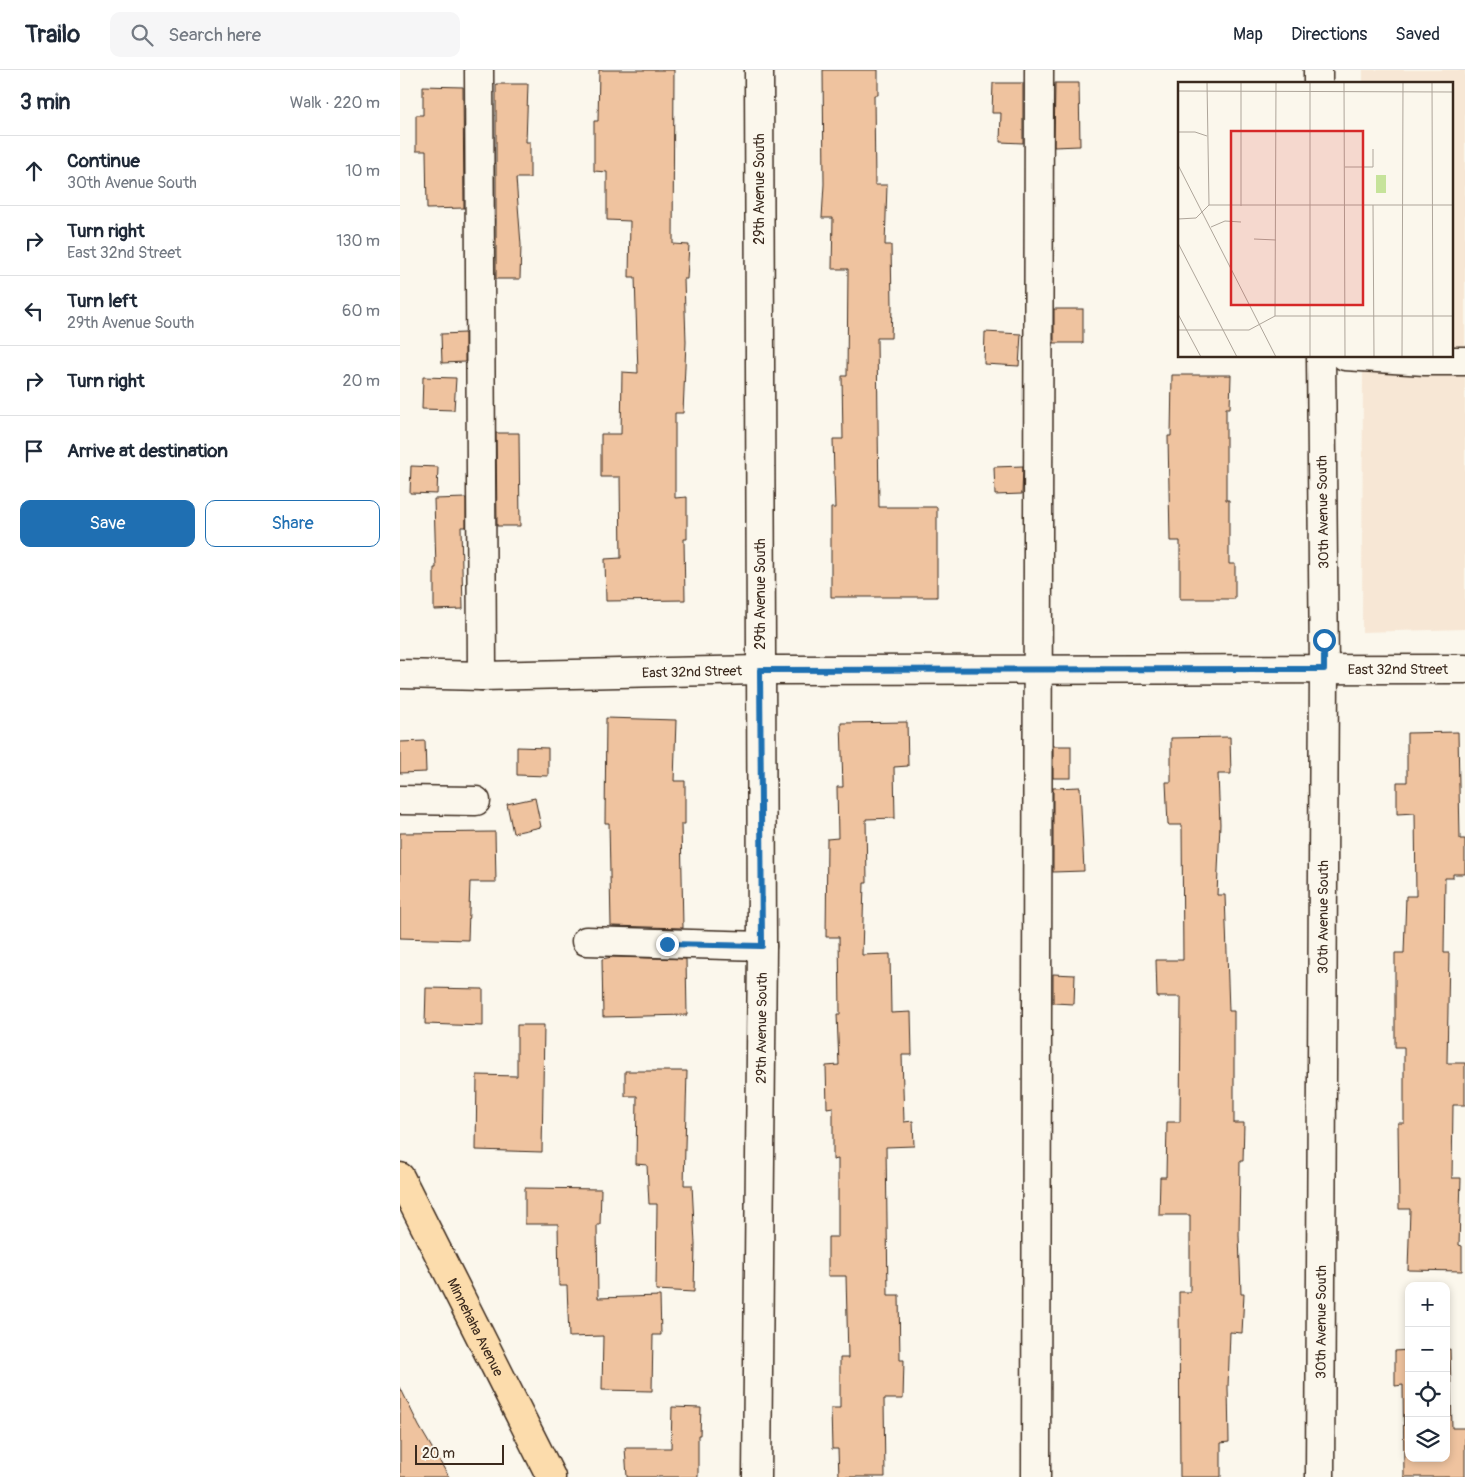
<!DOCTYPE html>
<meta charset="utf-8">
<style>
:root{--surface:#fff;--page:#f6f6f7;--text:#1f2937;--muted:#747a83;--line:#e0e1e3;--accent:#1f6fb2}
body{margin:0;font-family:Pangolin,sans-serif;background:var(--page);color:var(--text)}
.controls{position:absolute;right:15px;bottom:15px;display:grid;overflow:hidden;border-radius:10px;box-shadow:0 2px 8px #0003}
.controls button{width:45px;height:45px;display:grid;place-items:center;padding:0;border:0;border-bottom:1px solid var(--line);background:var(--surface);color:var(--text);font:25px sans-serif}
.scale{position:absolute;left:15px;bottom:12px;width:89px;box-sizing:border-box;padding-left:5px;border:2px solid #3b2a1e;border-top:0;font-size:14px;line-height:18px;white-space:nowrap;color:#3b2a1e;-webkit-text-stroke:4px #fbf7ec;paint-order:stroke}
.stop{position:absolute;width:15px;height:15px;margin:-11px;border:4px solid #1f6fb2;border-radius:50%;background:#fff}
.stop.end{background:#1f6fb2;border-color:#fff;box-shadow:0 1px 5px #0008}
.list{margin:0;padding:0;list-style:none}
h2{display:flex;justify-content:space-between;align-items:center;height:65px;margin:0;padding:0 20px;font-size:21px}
h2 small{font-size:16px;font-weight:400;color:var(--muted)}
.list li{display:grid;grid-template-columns:32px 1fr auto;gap:15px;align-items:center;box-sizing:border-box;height:70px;padding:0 20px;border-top:1px solid var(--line)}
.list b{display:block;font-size:19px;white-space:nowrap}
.list p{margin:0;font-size:16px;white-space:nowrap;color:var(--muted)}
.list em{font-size:16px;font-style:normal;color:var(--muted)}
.actions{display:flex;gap:10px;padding:15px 20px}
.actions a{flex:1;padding:11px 0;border:1px solid var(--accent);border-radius:10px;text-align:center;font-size:18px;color:var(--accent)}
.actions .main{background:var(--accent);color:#fff}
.icon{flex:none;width:28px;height:28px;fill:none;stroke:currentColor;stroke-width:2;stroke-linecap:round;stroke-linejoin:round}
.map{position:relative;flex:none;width:1065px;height:1407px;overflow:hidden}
header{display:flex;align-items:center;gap:30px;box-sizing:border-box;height:70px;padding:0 25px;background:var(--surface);border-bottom:1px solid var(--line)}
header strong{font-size:24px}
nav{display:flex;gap:28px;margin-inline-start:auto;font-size:18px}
.search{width:350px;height:45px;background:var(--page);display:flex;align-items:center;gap:12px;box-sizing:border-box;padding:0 18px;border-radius:10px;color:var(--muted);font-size:19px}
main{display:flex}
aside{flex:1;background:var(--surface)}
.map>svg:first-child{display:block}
.built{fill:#f7e7d5}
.building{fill:#efc39f;stroke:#3b2a1e}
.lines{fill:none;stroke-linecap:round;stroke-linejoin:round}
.minor-casing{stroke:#3b2a1e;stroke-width:31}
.major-casing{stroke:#3b2a1e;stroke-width:31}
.minor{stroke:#fbf7ec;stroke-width:28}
.major{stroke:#fcdcac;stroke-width:28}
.route{stroke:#1f6fb2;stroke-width:6}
.labels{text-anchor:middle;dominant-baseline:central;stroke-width:5;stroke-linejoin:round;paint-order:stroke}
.street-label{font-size:14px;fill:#3b2a1e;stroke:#fbf7ec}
.inset-road{fill:none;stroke:#aea59a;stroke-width:1}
.view{fill:#d62828;fill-opacity:0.15;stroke:#d62828;stroke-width:2.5}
.inset-edge{fill:none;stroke:#3b2a1e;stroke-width:2.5}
</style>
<header>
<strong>Trailo</strong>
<div class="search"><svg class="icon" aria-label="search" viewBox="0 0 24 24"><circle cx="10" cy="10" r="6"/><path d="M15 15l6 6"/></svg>Search here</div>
<nav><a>Map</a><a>Directions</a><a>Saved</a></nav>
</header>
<main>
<aside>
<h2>3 min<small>Walk · 220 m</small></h2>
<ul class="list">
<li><svg class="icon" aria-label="ahead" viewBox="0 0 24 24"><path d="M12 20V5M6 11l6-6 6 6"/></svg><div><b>Continue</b><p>30th Avenue South</p></div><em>10 m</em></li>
<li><svg class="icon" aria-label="right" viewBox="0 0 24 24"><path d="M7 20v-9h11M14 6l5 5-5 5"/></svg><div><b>Turn right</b><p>East 32nd Street</p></div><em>130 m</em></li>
<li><svg class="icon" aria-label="left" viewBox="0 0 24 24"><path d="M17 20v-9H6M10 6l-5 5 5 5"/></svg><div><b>Turn left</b><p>29th Avenue South</p></div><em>60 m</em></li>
<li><svg class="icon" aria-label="right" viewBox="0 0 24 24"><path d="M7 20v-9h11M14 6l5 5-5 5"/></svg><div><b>Turn right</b></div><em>20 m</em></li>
<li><svg class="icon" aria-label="arrive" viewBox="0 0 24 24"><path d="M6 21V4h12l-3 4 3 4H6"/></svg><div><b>Arrive at destination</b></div></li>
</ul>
<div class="actions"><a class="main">Save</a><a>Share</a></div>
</aside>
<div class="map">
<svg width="1065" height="1407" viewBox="0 0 1065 1407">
<rect width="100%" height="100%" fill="#fbf7ec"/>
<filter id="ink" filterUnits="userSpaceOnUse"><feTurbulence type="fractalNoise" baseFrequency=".02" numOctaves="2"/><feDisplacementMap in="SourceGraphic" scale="10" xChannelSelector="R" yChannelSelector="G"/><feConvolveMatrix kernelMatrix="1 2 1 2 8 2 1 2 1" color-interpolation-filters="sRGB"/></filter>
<g filter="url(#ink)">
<path class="built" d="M 963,0 L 1065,0 L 1065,559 L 962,562 L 963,286 L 1051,286 L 1051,14 L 963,14 Z"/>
<g class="building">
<path d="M 199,0 L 274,0 L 273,174 L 289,175 L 287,209 L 284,209 L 286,272 L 283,343 L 275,343 L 275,428 L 287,427 L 287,469 L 284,469 L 285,530 L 206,531 L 205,489 L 221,488 L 220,407 L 201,407 L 201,364 L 221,364 L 222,302 L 238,303 L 235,207 L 229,207 L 230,151 L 207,150 L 207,102 L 194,101 L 194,51 L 198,51 Z"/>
<path d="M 423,0 L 478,0 L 478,25 L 474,25 L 475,115 L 487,115 L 485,175 L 491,175 L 492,237 L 491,268 L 477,268 L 479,437 L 537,437 L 537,527 L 431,527 L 431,438 L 435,438 L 433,369 L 443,369 L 442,306 L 447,306 L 448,199 L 432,199 L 433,148 L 422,148 L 424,114 Z"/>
<path d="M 593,13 L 623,13 L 623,73 L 600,72 L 601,43 L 592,43 Z"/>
<path d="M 655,13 L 679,13 L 680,76 L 654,77 Z"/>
<path d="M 96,14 L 128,14 L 126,72 L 130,72 L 130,108 L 116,108 L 121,175 L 120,209 L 96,209 Z"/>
<path d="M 23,16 L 63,17 L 64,138 L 27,139 L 26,81 L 16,81 L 16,45 L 23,45 Z"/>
<rect x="654" y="239" width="29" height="34"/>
<path d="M 585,262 L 621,264 L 619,296 L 584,294 Z"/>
<path d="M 65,263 L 65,292 L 42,293 L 41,264 Z"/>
<path d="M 772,305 L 831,305 L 830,338 L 826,338 L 826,430 L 829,430 L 829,494 L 835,494 L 835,529 L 780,529 L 780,471 L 770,471 L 768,366 L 771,366 Z"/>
<path d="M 23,307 L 56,308 L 54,340 L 22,339 Z"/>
<path d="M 96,363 L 119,363 L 120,456 L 97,456 Z"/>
<path d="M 11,396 L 38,397 L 37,424 L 10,423 Z"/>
<path d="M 623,396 L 622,424 L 595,425 L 594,397 Z"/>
<path d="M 66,428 L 66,457 L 61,457 L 63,539 L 34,540 L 34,498 L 36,498 L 34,429 Z"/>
<path d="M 206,648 L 276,650 L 274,711 L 285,711 L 285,754 L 281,754 L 283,858 L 211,856 L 209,753 L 205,753 Z"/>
<path d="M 507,652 L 508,696 L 494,697 L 495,748 L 466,749 L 467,813 L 464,813 L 462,885 L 490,884 L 491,943 L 511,942 L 512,985 L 502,985 L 504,1052 L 513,1051 L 514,1076 L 486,1077 L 488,1225 L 499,1225 L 500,1290 L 504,1290 L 503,1329 L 484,1329 L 485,1407 L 439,1407 L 438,1379 L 432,1379 L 431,1338 L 440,1338 L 440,1288 L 448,1288 L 446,1206 L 428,1206 L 428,1167 L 438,1167 L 438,1089 L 433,1090 L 433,1037 L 427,1038 L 426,996 L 439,995 L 437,944 L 440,944 L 439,867 L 426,867 L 427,769 L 438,768 L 437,717 L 443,717 L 441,653 Z"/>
<path d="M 1058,662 L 1060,769 L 1065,769 L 1065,804 L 1053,804 L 1053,808 L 1045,808 L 1044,883 L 1049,883 L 1047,993 L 1065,993 L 1065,1035 L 1053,1035 L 1052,1108 L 1061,1108 L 1059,1175 L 1062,1176 L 1062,1201 L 1008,1200 L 1010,1139 L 999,1139 L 998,1053 L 1004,1053 L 1004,977 L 995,977 L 995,883 L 1004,883 L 1006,826 L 1016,826 L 1015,743 L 997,744 L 997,712 L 1007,712 L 1007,663 Z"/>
<path d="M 830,667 L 831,704 L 818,704 L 820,754 L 817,825 L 825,825 L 829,941 L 834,941 L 834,1053 L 844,1053 L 843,1091 L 840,1091 L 839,1165 L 841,1224 L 844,1224 L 842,1263 L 830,1262 L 828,1317 L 829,1372 L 821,1373 L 821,1407 L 780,1407 L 779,1222 L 790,1222 L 790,1145 L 759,1145 L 760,1107 L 766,1107 L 767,1052 L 780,1052 L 781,927 L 757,927 L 756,890 L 783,890 L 782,755 L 768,755 L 766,712 L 771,712 L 771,668 Z"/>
<path d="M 25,671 L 26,702 L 0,703 L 0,672 Z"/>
<rect x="653" y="676" width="18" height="32"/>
<path d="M 117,677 L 148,678 L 148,706 L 117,705 Z"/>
<path d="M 680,717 L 684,801 L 653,802 L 653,718 Z"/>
<path d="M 135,728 L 141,757 L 113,763 L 107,734 Z"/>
<path d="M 95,762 L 96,812 L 70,812 L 68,870 L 0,868 L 0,763 Z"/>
<path d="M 212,887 L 286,889 L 287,945 L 203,947 L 202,889 Z"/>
<path d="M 653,904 L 675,905 L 674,934 L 653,933 Z"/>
<path d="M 26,918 L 83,919 L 83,956 L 25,954 Z"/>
<path d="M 117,955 L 144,955 L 142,1082 L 76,1080 L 77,1005 L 117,1006 Z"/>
<path d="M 225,1001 L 287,1001 L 284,1115 L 292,1115 L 295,1174 L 294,1222 L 256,1220 L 257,1134 L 249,1134 L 247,1095 L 236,1094 L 237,1026 L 225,1026 Z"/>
<path d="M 125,1118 L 201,1119 L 200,1155 L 197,1155 L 198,1228 L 260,1226 L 261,1265 L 253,1265 L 252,1321 L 202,1320 L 203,1266 L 169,1267 L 167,1216 L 159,1216 L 158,1154 L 125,1154 Z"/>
<path d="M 1050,1279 L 1052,1358 L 1065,1358 L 1065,1407 L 1004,1407 L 1003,1315 L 995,1316 L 995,1281 L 1009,1280 L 1009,1388 L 1046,1388 L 1046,1280 Z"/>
<path d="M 0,1317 L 19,1356 L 49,1407 L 0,1407 Z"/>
<path d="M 272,1337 L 301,1338 L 300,1365 L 298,1365 L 298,1407 L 227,1407 L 225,1378 L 271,1378 Z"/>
</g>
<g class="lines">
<g class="minor-casing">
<g id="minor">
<path d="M 79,0 L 82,606"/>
<path d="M 918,0 L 918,14"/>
<path d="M 945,286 L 1025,291 L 1065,291"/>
<path id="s1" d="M 0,604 L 82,606 L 360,600 L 1065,599"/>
<path d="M 0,730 L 76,731"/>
<path d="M 186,871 L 362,876"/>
<path id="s2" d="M 357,1407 L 362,876 L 359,0"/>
<path d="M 636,1407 L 639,0"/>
<path id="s3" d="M 920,1407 L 924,599 L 921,286"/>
</g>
</g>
<g class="major-casing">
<g id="major">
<path id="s4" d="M 0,1107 L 151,1407"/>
</g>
</g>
<use href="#minor" class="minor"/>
<use href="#major" class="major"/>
</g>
</g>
<g class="lines" filter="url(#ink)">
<path class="route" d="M 267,874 L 362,876 L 360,600 L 924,599 L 924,570"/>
</g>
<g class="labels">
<g class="street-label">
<text transform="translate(359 119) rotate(-90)">29th Avenue South</text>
<text transform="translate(923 442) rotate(-91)">30th Avenue South</text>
<text transform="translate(360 524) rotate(-90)">29th Avenue South</text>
<text stroke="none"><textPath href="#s1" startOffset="998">East 32nd Street</textPath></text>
<text stroke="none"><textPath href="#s1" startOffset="292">East 32nd Street</textPath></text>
<text stroke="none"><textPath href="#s3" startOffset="560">30th Avenue South</textPath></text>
<text stroke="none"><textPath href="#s2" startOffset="449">29th Avenue South</textPath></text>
<text stroke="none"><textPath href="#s3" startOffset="155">30th Avenue South</textPath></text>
<text stroke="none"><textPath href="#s4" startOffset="168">Minnehaha Avenue</textPath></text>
</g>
</g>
<g transform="translate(778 12)">
<rect width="275" height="275" fill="#fbf7ec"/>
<path d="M 198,93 L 208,93 L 208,111 L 198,111 Z" fill="#c6e39a"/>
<path class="inset-road" d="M 29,0 L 31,123M 63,0 L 63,124M 166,0 L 167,275M 254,0 L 255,275M 0,9 L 275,10M 0,50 L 17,50 L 29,54M 0,83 L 98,275M 167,85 L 195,85 L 195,67M 195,123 L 196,275M 0,137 L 18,136 L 31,123 L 275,123M 33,145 L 47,139 L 63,140M 76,157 L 98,158M 0,161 L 59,275M 0,232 L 23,275M 97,234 L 98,0M 0,248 L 71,248 L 97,234 L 275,234M 132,275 L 132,0M 224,275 L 225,0"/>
<path class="view" d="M 53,49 L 185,49 L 185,223 L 53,223 Z"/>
<rect width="275" height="275" class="inset-edge"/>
</g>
</svg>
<div class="controls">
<button>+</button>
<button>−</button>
<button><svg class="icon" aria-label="locate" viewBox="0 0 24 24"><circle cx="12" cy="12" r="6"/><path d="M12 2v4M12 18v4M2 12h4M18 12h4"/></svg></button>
<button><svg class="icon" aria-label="layers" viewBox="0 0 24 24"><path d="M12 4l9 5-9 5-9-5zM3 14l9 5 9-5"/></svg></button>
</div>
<div class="scale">20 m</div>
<div class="stop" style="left:924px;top:570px"></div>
<div class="stop end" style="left:267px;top:874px"></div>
</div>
</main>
